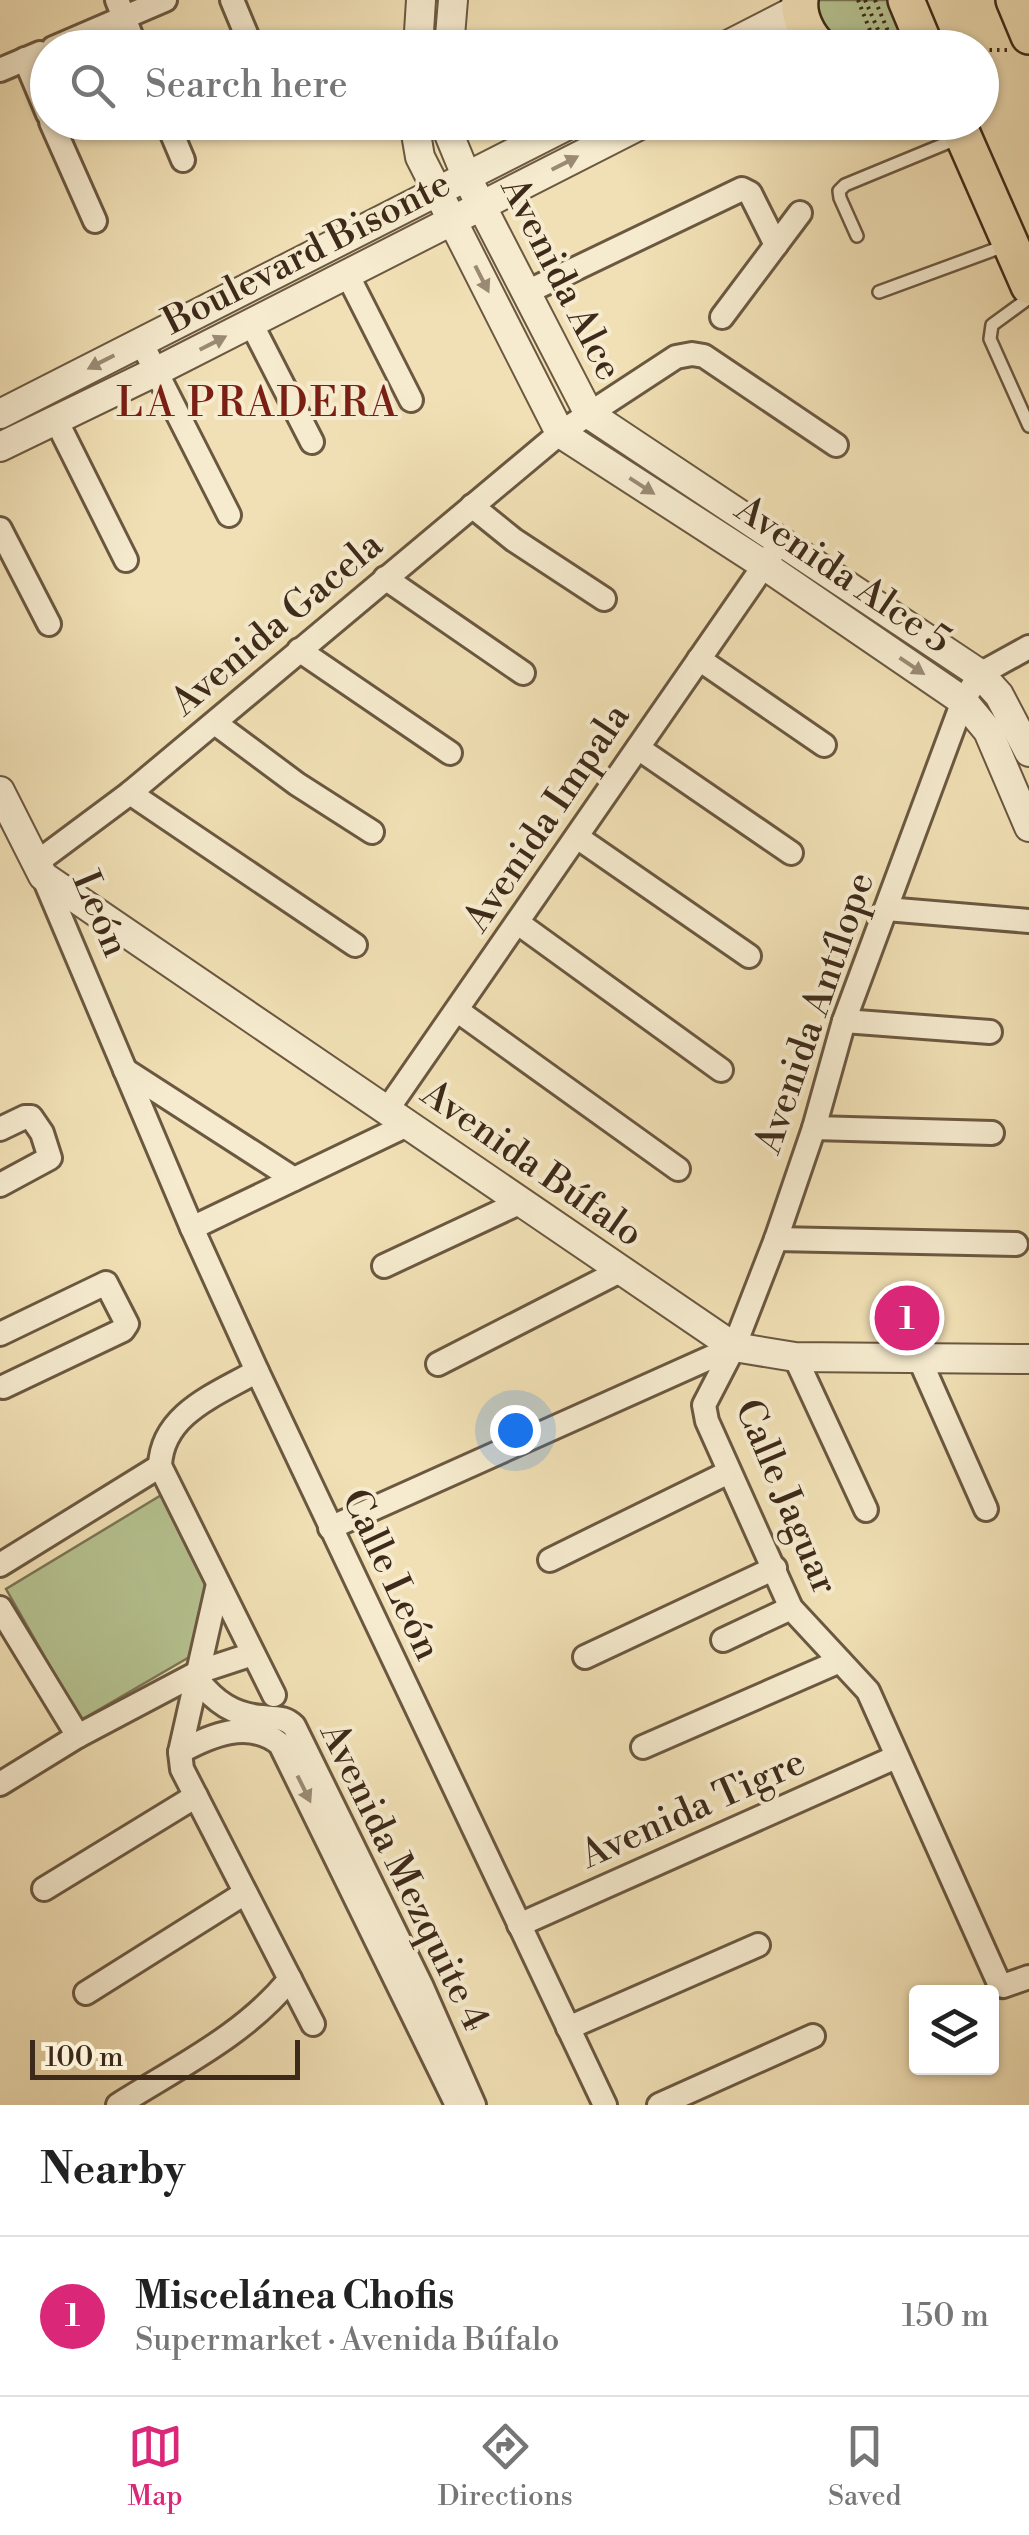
<!DOCTYPE html>
<meta charset="utf-8">
<style>
:root{--surface:#fff;--page:#f6f6f6;--text:#222;--muted:#767676;--line:#e0e0e0;--accent:#db2777}
body{margin:0;font-family:"Libre Bodoni",serif;background:var(--page);color:var(--text)}
.controls{position:absolute;right:30px;bottom:30px;display:grid;overflow:hidden;border-radius:10px;box-shadow:0 2px 8px #0004}
.controls button{width:90px;height:90px;display:grid;place-items:center;padding:0;border:0;border-bottom:2px solid var(--line);background:var(--surface);color:var(--text);font:50px sans-serif}
.scale{position:absolute;left:30px;bottom:25px;width:270px;box-sizing:border-box;padding-left:10px;border:5px solid #3e2a1a;border-top:0;font-size:28px;line-height:35px;white-space:nowrap;color:#3e2a1a;-webkit-text-stroke:8px #f6ebcf;paint-order:stroke}
.you{position:absolute;left:515px;top:1430px;width:35px;height:35px;margin:-25px;border:8px solid #fff;border-radius:50%;background:#1a73e8;box-shadow:0 0 0 15px #1a73e833}
.badge{display:grid;place-items:center;width:65px;height:65px;border-radius:50%;background:var(--accent);color:#fff;font-size:32px;font-weight:700}
.pin{position:absolute;translate:-50% -50%;border:5px solid #fff;box-shadow:0 2px 10px #0006}
.list{margin:0;padding:0;list-style:none}
h2{display:flex;justify-content:space-between;align-items:center;height:130px;margin:0;padding:0 40px;font-size:42px}
h2 small{font-size:32px;font-weight:400;color:var(--muted)}
.list li{display:grid;grid-template-columns:65px 1fr auto;gap:30px;align-items:center;box-sizing:border-box;height:160px;padding:0 40px;border-top:2px solid var(--line)}
.list b{display:block;font-size:38px;white-space:nowrap}
.list p{margin:0;font-size:32px;white-space:nowrap;color:var(--muted)}
.list em{font-size:32px;font-style:normal;color:var(--muted)}
.icon{flex:none;width:55px;height:55px;fill:none;stroke:currentColor;stroke-width:2;stroke-linecap:round;stroke-linejoin:round}
.map{position:relative;flex:none;width:1029px;height:2105px;overflow:hidden}
.search{position:absolute;background:var(--surface);box-shadow:0 2px 8px #0004;left:30px;right:30px;top:30px;height:110px;display:flex;align-items:center;gap:25px;box-sizing:border-box;padding:0 35px;border-radius:55px;color:var(--muted);font-size:38px}
.sheet{height:290px;background:var(--surface)}
nav{display:flex;justify-content:space-around;align-items:center;box-sizing:border-box;height:140px;border-top:2px solid var(--line);background:var(--surface);font-size:28px;color:var(--muted)}
nav a{display:grid;justify-items:center;gap:5px}
nav .on{color:var(--accent)}
.map>svg:first-child{display:block}
.green{fill:#b6c391;stroke:#7a7656;stroke-width:2.5}
.lines{fill:none;stroke-linecap:round;stroke-linejoin:round}
.service-casing{stroke:#6b5841;stroke-width:16}
.minor-casing{stroke:#6b5841;stroke-width:28}
.tertiary-casing{stroke:#6b5841;stroke-width:32}
.trunk-casing{stroke:#3e2a1a;stroke-width:40}
.path{stroke:#3e2a1a;stroke-width:4;stroke-dasharray:2.5 5;stroke-linecap:butt}
.service{stroke:#f6ebcf;stroke-width:11}
.minor{stroke:#f6ebcf;stroke-width:22}
.tertiary{stroke:#f6ebcf;stroke-width:28}
.trunk{stroke:#f1e0b5;stroke-width:35}
.oneway{fill:#9a8a74}
.labels{text-anchor:middle;dominant-baseline:central;stroke-width:8;stroke-linejoin:round;paint-order:stroke}
.street-label{font-size:38px;fill:#3e2a1a;stroke:#f6ebcf}
.neighbourhood-label{font-size:40px;letter-spacing:2.5px;fill:#7a1f14;stroke:#f6ebcf}
</style>
<div class="map">
<svg width="1029" height="2105" viewBox="0 0 1029 2105">
<rect width="100%" height="100%" fill="#f1e0b5"/>
<filter id="stains"><feTurbulence type="fractalNoise" baseFrequency=".002" numOctaves="4"/><feColorMatrix values="0 0 0 0 .2 0 0 0 0 .09 0 0 0 0 .02 0 0 0 .5 -.17"/></filter>
<radialGradient id="worn" r=".72"><stop offset=".6" stop-color="#630" stop-opacity="0"/><stop offset="1" stop-color="#630" stop-opacity=".3"/></radialGradient>
<g class="green">
<path d="M 800,0 L 906,0 L 926,47 L 821,47 Z"/>
<path d="M 163,1494 L 213,1581 L 198,1652 L 81,1720 L 6,1589 Z"/>
</g>
<g class="lines">
<g class="service-casing">
<g id="service">
<path d="M 857,236 L 840,198 L 839,191 L 845,185 L 959,138"/>
<path d="M 879,292 L 1007,245"/>
<path d="M 1029,298 L 992,325 L 990,339 L 1029,426"/>
</g>
</g>
<g class="minor-casing">
<g id="minor">
<path d="M 117,0 L 136,48"/>
<path d="M 232,0 L 252,48"/>
<path d="M 53,48 L 165,0"/>
<path d="M 25,59 L 48,114"/>
<path d="M 0,70 L 40,53"/>
<path d="M 51,122 L 95,221"/>
<path d="M 167,122 L 183,160"/>
<path d="M 347,274 L 411,400"/>
<path d="M 527,292 L 742,189 L 750,193 L 776,245"/>
<path d="M 722,317 L 800,213"/>
<path d="M 251,323 L 312,442"/>
<path d="M 141,342 L 229,515"/>
<path d="M 56,420 L 126,560"/>
<path d="M 472,506 L 514,540 L 604,599"/>
<path d="M 0,529 L 49,624"/>
<path d="M 385,578 L 523,673"/>
<path d="M 1029,647 L 980,674 L 963,701 L 844,1021 L 814,1128 L 776,1239 L 734,1347 L 704,1405 L 707,1421 L 791,1608 L 868,1691 L 998,1981 L 1003,1986 L 1029,1977"/>
<path d="M 299,650 L 450,753"/>
<path d="M 699,659 L 824,745"/>
<path d="M 215,723 L 297,784 L 372,832"/>
<path d="M 638,748 L 791,853"/>
<path d="M 130,793 L 355,945"/>
<path d="M 577,837 L 749,956"/>
<path d="M 36,863 L 130,793 L 560,433 L 676,357 L 692,354 L 704,356 L 836,445"/>
<path d="M 43,876 L 192,1228 L 257,1371 L 605,2105"/>
<path d="M 886,909 L 1029,921"/>
<path d="M 518,923 L 721,1070"/>
<path d="M 458,1011 L 678,1169"/>
<path d="M 844,1021 L 990,1032"/>
<path d="M 125,1070 L 294,1179"/>
<path d="M 387,1110 L 772,554"/>
<path d="M 814,1128 L 992,1133"/>
<path d="M 0,1129 L 25,1117 L 31,1117 L 42,1133 L 50,1158 L 0,1185"/>
<path d="M 192,1228 L 407,1125"/>
<path d="M 776,1239 L 1016,1244"/>
<path d="M 384,1266 L 519,1203"/>
<path d="M 0,1334 L 106,1283 L 127,1324 L 123,1330 L 3,1387"/>
<path d="M 795,1357 L 866,1510"/>
<path d="M 919,1358 L 986,1509"/>
<path d="M 438,1364 L 620,1271"/>
<path d="M 257,1371 C 218,1394 162,1413 160,1466 L 274,1695"/>
<path d="M 330,1528 L 734,1347"/>
<path d="M 550,1560 L 729,1472"/>
<path d="M 0,1565 L 160,1466"/>
<path d="M 218,1584 L 180,1752 L 182,1769 L 313,2024"/>
<path d="M 0,1608 L 78,1736"/>
<path d="M 723,1640 L 791,1608"/>
<path d="M 585,1657 L 775,1568"/>
<path d="M 198,1680 C 215,1702 234,1715 262,1717 C 276,1719 284,1716 294,1726 L 421,1985 L 474,2105"/>
<path d="M 643,1747 L 840,1661"/>
<path d="M 180,1752 C 211,1735 249,1719 280,1744 L 457,2105"/>
<path d="M 0,1784 L 78,1736 L 201,1671 L 253,1654"/>
<path d="M 44,1889 L 196,1796"/>
<path d="M 519,1925 L 896,1757"/>
<path d="M 86,1993 L 245,1893"/>
<path d="M 568,2028 L 758,1945"/>
<path d="M 118,2105 C 178,2067 245,2035 290,1979"/>
<path d="M 659,2105 L 813,2036"/>
</g>
</g>
<g class="tertiary-casing">
<g id="tertiary">
<path d="M 418,48 L 421,0"/>
<path d="M 449,48 L 453,0"/>
<path d="M 722,48 L 798,9"/>
<path d="M 414,122 L 420,157 L 560,433 L 764,565 L 963,701 L 988,731 L 1029,827"/>
<path d="M 444,122 L 467,178 L 589,414 L 980,674 L 999,695 L 1029,752"/>
<path d="M 0,414 L 574,122"/>
<path d="M 0,447 L 157,371 L 646,122"/>
<path d="M 0,791 L 43,876 L 734,1347 L 795,1357 L 1029,1359"/>
</g>
</g>
<g class="trunk-casing">
<g id="trunk">
<path d="M 800,0 C 798,17 808,37 821,48"/>
<path d="M 906,0 L 926,48"/>
<path d="M 1014,0 L 1029,36"/>
<path d="M 957,122 L 1029,286"/>
</g>
</g>
<g class="path">
<path d="M 858,0 L 877,48"/>
<path d="M 865,0 L 886,48"/>
<path d="M 875,0 L 895,48"/>
<path d="M 982,50 L 1009,50"/>
</g>
<use href="#service" class="service"/>
<use href="#minor" class="minor"/>
<use href="#tertiary" class="tertiary"/>
<use href="#trunk" class="trunk"/>
</g>
<defs><path id="oneway-solid" d="M-6-.8H1V-3.2L6.5 0L1 3.2V.8H-6Z" transform="scale(2.5)"/></defs>
<g class="oneway">
<use href="#oneway-solid" transform="translate(565 163) rotate(-27)"/>
<use href="#oneway-solid" transform="translate(482 279) rotate(63)"/>
<use href="#oneway-solid" transform="translate(213 343) rotate(-27)"/>
<use href="#oneway-solid" transform="translate(101 362) rotate(153)"/>
<use href="#oneway-solid" transform="translate(642 486) rotate(33)"/>
<use href="#oneway-solid" transform="translate(912 666) rotate(34)"/>
<use href="#oneway-solid" transform="translate(304 1789) rotate(64)"/>
</g>
<g class="labels">
<g class="street-label">
<text transform="translate(307 253) rotate(-27)">Boulevard Bisonte</text>
<text transform="translate(561 279) rotate(63)">Avenida Alce</text>
<text transform="translate(843 575) rotate(34)">Avenida Alce 5</text>
<text transform="translate(277 624) rotate(-40)">Avenida Gacela</text>
<text transform="translate(547 818) rotate(-56)">Avenida Impala</text>
<text transform="translate(100 914) rotate(67)">León</text>
<text transform="translate(815 1013) rotate(-71)">Avenida Antílope</text>
<text transform="translate(532 1164) rotate(35)">Avenida Búfalo</text>
<text transform="translate(786 1497) rotate(67)">Calle Jaguar</text>
<text transform="translate(391 1575) rotate(65)">Calle León</text>
<text transform="translate(693 1809) rotate(-24)">Avenida Tigre</text>
<text transform="translate(404 1877) rotate(64)">Avenida Mezquite 4</text>
</g>
<g class="neighbourhood-label">
<text x="258" y="404">LA PRADERA</text>
</g>
</g>
<rect width="100%" height="100%" filter="url(#stains)"/>
<rect width="100%" height="100%" fill="url(#worn)"/>
</svg>
<div class="controls">
<button><svg class="icon" aria-label="layers" viewBox="0 0 24 24"><path d="M12 4l9 5-9 5-9-5zM3 14l9 5 9-5"/></svg></button>
</div>
<div class="scale">100 m</div>
<div class="you"></div>
<div class="pin badge" style="left:907px;top:1318px">1</div>
<div class="search"><svg class="icon" aria-label="search" viewBox="0 0 24 24"><circle cx="10" cy="10" r="6"/><path d="M15 15l6 6"/></svg>Search here</div>
</div>
<section class="sheet">
<h2>Nearby<small></small></h2>
<ul class="list">
<li><span class="badge">1</span><div><b>Miscelánea Chofis</b><p>Supermarket · Avenida Búfalo</p></div><em>150 m</em></li>
</ul>
</section>
<nav>
<a class="on"><svg class="icon" aria-label="map" viewBox="0 0 24 24"><path d="M3 6l6-2 6 2 6-2v14l-6 2-6-2-6 2zM9 4v14M15 6v14"/></svg>Map</a>
<a><svg class="icon" aria-label="directions" viewBox="0 0 24 24"><path d="M12 3l9 9-9 9-9-9zM9 14v-3h6M13 9l2 2-2 2"/></svg>Directions</a>
<a><svg class="icon" aria-label="saved" viewBox="0 0 24 24"><path d="M7 4h10v16l-5-4-5 4z"/></svg>Saved</a>
</nav>
